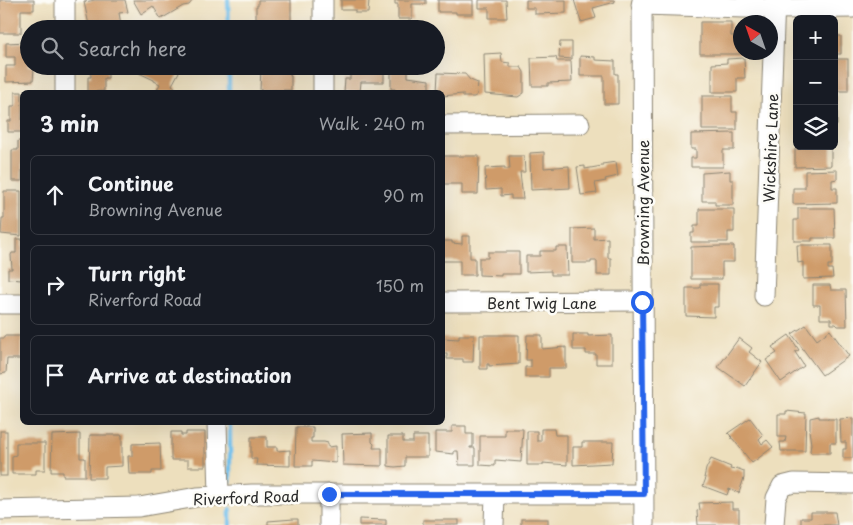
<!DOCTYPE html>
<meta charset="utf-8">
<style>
:root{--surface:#171b24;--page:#20242c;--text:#f1f3f6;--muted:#9ea1a6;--line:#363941}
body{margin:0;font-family:"Playpen Sans",sans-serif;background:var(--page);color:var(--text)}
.controls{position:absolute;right:15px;top:15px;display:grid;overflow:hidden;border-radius:8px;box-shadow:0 5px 20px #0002}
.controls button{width:45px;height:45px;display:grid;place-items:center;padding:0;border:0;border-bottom:1px solid var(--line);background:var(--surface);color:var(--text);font:25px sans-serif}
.compass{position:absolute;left:733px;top:15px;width:45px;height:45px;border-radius:50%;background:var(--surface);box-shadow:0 5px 20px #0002;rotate:320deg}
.stop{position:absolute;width:15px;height:15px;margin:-11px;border:4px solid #2563eb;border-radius:50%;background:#fff}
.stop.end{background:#2563eb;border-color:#fff;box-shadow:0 1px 5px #0008}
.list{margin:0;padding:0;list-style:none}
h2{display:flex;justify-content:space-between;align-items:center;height:65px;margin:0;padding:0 20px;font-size:21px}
h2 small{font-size:16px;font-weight:400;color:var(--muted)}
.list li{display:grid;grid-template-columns:32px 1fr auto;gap:15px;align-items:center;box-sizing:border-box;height:80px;margin:0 10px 10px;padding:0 10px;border:1px solid var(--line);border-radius:8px}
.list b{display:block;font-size:19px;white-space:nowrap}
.list p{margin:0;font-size:16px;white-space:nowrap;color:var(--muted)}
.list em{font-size:16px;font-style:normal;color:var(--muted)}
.icon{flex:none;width:28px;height:28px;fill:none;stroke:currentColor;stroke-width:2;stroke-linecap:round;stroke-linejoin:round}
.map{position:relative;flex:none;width:853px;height:525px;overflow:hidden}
.search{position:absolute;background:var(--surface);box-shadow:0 5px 20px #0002;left:20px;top:20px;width:425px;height:55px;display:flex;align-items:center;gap:12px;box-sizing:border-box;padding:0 18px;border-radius:28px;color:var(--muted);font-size:19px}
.panel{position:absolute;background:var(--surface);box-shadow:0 5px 20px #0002;left:20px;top:90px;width:425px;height:335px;border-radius:8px}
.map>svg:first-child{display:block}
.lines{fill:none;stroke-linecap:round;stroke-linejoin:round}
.stream{stroke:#71c0ec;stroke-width:4.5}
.building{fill:#cf9b69}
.minor-casing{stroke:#8c8574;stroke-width:21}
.minor{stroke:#fff;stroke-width:19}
.route{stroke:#2563eb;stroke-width:6}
.labels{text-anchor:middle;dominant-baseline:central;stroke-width:5;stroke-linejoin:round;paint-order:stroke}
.street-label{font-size:15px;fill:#2b2b2b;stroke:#fdfcf7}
</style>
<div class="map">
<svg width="853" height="525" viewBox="0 0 853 525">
<rect width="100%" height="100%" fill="#fdfcf7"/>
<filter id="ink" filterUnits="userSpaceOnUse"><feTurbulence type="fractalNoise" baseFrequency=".02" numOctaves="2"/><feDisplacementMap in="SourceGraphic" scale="10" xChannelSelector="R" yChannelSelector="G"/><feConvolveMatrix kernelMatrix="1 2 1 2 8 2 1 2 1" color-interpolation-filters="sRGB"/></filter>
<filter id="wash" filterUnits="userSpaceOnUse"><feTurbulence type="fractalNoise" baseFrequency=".0096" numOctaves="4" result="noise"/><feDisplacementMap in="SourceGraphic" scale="20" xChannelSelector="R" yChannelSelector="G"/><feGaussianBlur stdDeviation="1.12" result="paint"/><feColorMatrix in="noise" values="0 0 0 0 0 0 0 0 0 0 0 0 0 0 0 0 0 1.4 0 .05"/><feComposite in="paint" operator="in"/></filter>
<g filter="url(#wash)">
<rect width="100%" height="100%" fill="#eddfbd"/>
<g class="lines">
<g class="stream">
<path d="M 228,0 L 229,29"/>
<path d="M 229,66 L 229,92"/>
<path d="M 230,481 L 230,422"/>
<path d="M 230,509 L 230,525"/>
</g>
</g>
<g id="blocks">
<g class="building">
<path d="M 0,0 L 34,0 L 34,10 L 21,10 L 21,33 L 0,33 Z"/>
<path d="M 95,0 L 125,0 L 128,12 L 119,13 L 121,25 L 96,28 L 95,24 L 89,25 L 84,2 Z"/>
<path d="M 133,0 L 193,0 L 189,5 L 183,6 L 161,19 L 153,6 L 141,14 Z"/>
<path d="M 258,0 L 291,0 L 291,29 L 262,29 L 262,23 L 256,23 L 256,6 L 258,6 Z"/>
<path d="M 341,0 L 369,0 L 368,13 L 355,13 L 355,10 L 341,10 Z"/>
<path d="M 395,0 L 426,0 L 426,4 L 412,4 L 412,19 L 398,19 L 398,4 L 395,4 Z"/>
<path d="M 438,0 L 473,0 L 473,14 L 456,14 L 456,12 L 438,12 Z"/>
<path d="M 479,0 L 506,0 L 507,18 L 489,18 L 489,8 L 479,8 Z"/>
<path d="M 526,0 L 566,0 L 566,13 L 535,14 L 535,8 L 526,8 Z"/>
<path d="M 574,0 L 614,0 L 615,2 L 593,8 L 596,18 L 581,22 Z"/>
<path d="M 700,22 L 731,22 L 731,36 L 740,36 L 740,54 L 700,54 Z"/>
<path d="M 834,31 L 836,31 L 836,36 L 841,36 L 841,54 L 834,54 Z"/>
<path d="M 29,42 L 29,66 L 33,66 L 34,69 L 33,81 L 6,82 L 6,66 L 15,66 L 15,57 L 6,57 L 6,43 Z"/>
<path d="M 560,42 L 572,42 L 572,59 L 559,58 Z"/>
<path d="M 501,53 L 502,62 L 510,63 L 510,67 L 521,67 L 524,72 L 524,93 L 518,97 L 485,94 L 484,54 Z"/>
<path d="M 580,56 L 595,57 L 595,60 L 615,61 L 615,74 L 618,74 L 618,104 L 604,104 L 604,76 L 580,76 Z"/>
<path d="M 556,57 L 557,61 L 571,61 L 572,82 L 548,83 L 548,86 L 532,86 L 531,58 Z"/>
<path d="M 744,58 L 745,78 L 737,78 L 737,92 L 712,92 L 712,64 L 727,63 L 727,59 Z"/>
<rect x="834" y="59" width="14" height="32"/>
<path d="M 90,66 L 108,66 L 108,78 L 104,78 L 104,91 L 88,92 L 88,77 L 91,77 Z"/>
<path d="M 142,66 L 167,66 L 179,72 L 172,85 L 176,88 L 174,92 L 156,92 L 160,84 L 154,81 L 154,80 L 139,73 Z"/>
<path d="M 261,66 L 291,66 L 290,76 L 291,76 L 291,90 L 260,90 Z"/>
<path d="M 350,66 L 384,66 L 384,82 L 361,82 L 360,92 L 344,92 L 345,79 L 350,79 Z"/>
<path d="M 391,68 L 408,68 L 408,77 L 429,80 L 429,92 L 395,92 L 395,89 L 391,89 Z"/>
<path d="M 438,73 L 465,74 L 470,80 L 478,83 L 477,95 L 474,97 L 463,97 L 463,94 L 442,96 L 442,92 L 437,92 Z"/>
<path d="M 15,92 L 22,92 L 22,132 L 8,132 L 8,121 L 11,121 L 11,106 L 15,106 Z"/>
<path d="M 702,96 L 732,96 L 732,112 L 737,112 L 737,130 L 702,130 Z"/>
<rect x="834" y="96" width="3" height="29"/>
<path d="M 734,133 L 734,150 L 723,150 L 723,167 L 691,167 L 691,158 L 696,158 L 696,149 L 691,149 L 691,134 Z"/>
<path d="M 18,141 L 22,141 L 22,181 L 12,181 L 12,150 L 18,150 Z"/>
<path d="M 801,146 L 831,146 L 831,166 L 795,167 L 795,149 L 801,149 Z"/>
<path d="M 544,152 L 544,168 L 569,166 L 570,188 L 531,190 L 530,153 Z"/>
<path d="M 442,156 L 479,156 L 478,194 L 462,194 L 462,184 L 442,184 Z"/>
<path d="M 509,156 L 524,156 L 525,172 L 520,172 L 523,199 L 511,199 L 511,195 L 501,196 L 501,189 L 486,190 L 485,168 L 505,167 L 505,169 L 510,169 Z"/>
<path d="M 616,162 L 618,176 L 605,179 L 606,181 L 595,183 L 597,193 L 581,195 L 577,167 L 585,166 L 585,169 L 602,166 L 602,164 Z"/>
<path d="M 837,170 L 837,179 L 832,180 L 832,188 L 837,188 L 837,203 L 793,204 L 793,188 L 805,188 L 805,171 Z"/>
<path d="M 730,171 L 730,180 L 733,180 L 733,205 L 715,205 L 715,201 L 702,201 L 702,173 Z"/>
<path d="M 4,191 L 21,191 L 21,236 L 1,234 L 2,218 L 4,218 Z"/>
<path d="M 798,208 L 834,208 L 835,238 L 812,238 L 812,241 L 794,241 L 794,220 L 798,220 Z"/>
<path d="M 699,209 L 734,209 L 734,232 L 728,232 L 728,242 L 691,242 L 691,233 L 694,233 L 694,226 L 699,226 Z"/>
<path d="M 594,228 L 594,239 L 608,238 L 608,258 L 611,258 L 611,275 L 597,275 L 597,261 L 591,261 L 591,263 L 572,263 L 572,229 Z"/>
<path d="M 462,236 L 470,236 L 470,258 L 475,258 L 475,275 L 460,275 L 460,261 L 442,261 L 442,241 L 452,241 L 452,243 L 462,244 Z"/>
<path d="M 16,239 L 22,239 L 22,280 L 8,279 L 8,269 L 12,269 L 11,255 L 12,253 L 16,253 Z"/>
<path d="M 797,245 L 832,245 L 832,265 L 828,265 L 828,269 L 832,269 L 833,278 L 803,279 L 803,262 L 798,263 Z"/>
<path d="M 721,246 L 734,246 L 734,262 L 722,262 L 722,279 L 691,279 L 691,247 Z"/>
<path d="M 556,247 L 567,247 L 568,275 L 551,275 L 551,271 L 526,272 L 526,256 L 540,256 L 540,251 L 556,251 Z"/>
<path d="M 488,252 L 519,252 L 519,274 L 501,274 L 501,276 L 479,275 L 479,258 L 488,258 Z"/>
<path d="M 700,284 L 718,284 L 718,307 L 714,307 L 714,317 L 686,316 L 686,288 L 700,288 Z"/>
<path d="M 813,285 L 830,285 L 831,290 L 846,290 L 847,326 L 838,326 L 836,324 L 831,324 L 831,319 L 820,319 L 820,305 L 813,305 Z"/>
<path d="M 806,325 L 817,340 L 830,330 L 849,356 L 822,375 L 792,334 Z"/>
<path d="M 573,334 L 588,334 L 588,336 L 612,335 L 612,364 L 596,364 L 596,354 L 586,354 L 586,350 L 573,350 Z"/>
<path d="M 459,335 L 474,335 L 473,362 L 463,362 L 463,359 L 447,359 L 447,354 L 442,354 L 442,338 L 459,339 Z"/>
<path d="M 480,335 L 519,335 L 519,364 L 489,366 L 489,364 L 487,364 L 487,369 L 480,369 Z"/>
<path d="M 527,335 L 542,335 L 542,349 L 566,347 L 566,368 L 549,368 L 549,377 L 525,377 L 525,367 L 531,367 L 531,360 L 526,360 Z"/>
<path d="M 789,335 L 799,350 L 795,352 L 804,366 L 781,382 L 766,360 L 777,353 L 772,347 Z"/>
<path d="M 4,336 L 21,336 L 22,342 L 21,342 L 21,359 L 7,359 L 6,373 L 0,374 L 0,338 L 4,338 Z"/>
<path d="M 739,338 L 752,348 L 749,352 L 762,362 L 745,386 L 718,367 Z"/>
<path d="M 786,411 L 806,413 L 805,451 L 781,451 L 780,442 L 785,442 L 786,437 L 778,437 L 778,414 L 786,414 Z"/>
<path d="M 819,416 L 819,418 L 828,418 L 828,419 L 836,419 L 836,443 L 830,443 L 830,453 L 811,453 L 810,451 L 811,444 L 809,430 L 810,430 L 810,418 Z"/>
<path d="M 750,418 L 763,435 L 759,439 L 762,444 L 767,440 L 773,447 L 752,463 L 733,439 L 731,438 L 732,437 L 728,433 Z"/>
<path d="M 853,418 L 853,458 L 843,458 L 843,449 L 846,449 L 846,442 L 841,442 L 840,419 Z"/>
<path d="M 452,426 L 466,426 L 466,434 L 473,434 L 473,447 L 470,447 L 470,448 L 475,448 L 475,465 L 459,465 L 458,451 L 454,451 L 454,454 L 435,452 L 435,432 L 452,432 Z"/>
<path d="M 296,427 L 313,427 L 313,438 L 311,438 L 311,442 L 324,442 L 328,443 L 328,447 L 336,446 L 336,463 L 312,461 L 312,466 L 295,466 Z"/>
<path d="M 505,429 L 523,429 L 521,462 L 495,460 L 495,466 L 480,465 L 480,436 L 505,436 Z"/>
<path d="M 541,429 L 554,429 L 555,435 L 567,435 L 567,465 L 543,463 L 543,465 L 527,465 L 527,431 L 537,431 L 537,441 L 541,441 Z"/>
<rect x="0" y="431" width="7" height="45"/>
<path d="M 171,432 L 181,432 L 181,435 L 186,435 L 186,432 L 205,432 L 205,467 L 188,467 L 188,460 L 171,460 Z"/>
<path d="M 372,433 L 372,442 L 374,444 L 373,448 L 382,448 L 382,466 L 343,465 L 342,434 Z"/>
<path d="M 80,434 L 80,458 L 85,458 L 85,476 L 63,476 L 63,472 L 51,472 L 52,435 Z"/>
<path d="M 90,435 L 122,435 L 122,466 L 105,467 L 105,478 L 89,478 Z"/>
<path d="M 388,436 L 403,436 L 403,442 L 413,442 L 413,436 L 428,436 L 428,457 L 405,457 L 405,466 L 395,467 L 388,466 Z"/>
<path d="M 251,437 L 267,437 L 267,447 L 277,447 L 277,451 L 290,450 L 290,466 L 256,465 L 257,459 L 251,459 Z"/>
<path d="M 582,442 L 613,442 L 612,463 L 573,465 L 573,447 L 582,447 Z"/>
<path d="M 16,443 L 45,443 L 45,470 L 36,470 L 36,474 L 12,474 L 12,456 L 16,455 Z"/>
<path d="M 160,443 L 161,471 L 152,471 L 152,474 L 129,474 L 128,456 L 132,456 L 132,444 Z"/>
<path d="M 711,459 L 731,467 L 730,469 L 735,470 L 736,468 L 744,471 L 744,478 L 739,493 L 729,489 L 727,495 L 703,486 L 706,478 L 704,478 L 706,469 Z"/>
<path d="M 732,502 L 732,509 L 739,509 L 739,525 L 698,525 L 697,511 L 700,510 L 699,503 Z"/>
<path d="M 811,512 L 835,512 L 837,525 L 801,525 L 801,518 L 811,518 Z"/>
<path d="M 294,519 L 298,519 L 298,525 L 268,525 L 268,521 Z"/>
<path d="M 359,519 L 386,520 L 386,525 L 359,525 Z"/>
<rect x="521" y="519" width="27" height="6"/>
<rect x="423" y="520" width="36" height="5"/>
</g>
</g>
</g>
<g filter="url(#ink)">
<use href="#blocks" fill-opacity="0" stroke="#8c8574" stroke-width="1"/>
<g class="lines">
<g class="minor-casing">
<g id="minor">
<path d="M 65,0 L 65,29"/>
<path d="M 323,0 L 323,29"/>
<path d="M 642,0 L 644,525"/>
<path d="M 641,5 L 775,9 L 853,8"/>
<path d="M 65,66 L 65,92"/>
<path d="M 323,66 L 323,92"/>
<path d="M 442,125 L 580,124"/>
<path d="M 764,296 L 775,0"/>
<path d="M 442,302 L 642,301"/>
<path d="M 0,304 L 22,304"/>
<path d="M 217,422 L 219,496"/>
<path d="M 329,494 L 329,525"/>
<path d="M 0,510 L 139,507 L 197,497 L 252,494 L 644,494"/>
<path d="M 494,525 L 495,495"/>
<path d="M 774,525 L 776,498 L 782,486 L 794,483 L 853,484"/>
</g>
</g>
<use href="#minor" class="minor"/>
</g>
</g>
<g class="lines" filter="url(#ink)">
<path class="route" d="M 329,494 L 644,494 L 642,302"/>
</g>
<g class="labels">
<g class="street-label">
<text transform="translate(770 148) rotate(-88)">Wickshire Lane</text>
<text transform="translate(642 203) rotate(-90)">Browning Avenue</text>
<text x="542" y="302">Bent Twig Lane</text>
<text transform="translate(246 497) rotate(-2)">Riverford Road</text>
</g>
</g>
</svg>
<div class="controls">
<button>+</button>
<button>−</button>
<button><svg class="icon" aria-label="layers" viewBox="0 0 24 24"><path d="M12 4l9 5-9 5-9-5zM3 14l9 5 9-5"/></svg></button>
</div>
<svg class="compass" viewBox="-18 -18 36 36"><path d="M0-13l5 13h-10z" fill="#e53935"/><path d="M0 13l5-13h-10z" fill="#9ea1a6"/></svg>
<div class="stop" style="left:642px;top:302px"></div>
<div class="stop end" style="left:329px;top:494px"></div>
<div class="search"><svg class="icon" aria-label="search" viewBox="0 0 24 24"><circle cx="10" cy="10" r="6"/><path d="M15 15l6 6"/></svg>Search here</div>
<section class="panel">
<h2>3 min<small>Walk · 240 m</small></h2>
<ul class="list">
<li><svg class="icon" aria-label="ahead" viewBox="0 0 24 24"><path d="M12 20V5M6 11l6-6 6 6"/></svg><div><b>Continue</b><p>Browning Avenue</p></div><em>90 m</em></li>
<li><svg class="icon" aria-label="right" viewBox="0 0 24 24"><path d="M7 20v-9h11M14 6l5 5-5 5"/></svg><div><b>Turn right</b><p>Riverford Road</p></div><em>150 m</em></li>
<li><svg class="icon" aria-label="arrive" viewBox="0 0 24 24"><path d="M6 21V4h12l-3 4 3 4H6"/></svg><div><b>Arrive at destination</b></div></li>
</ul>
</section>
</div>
